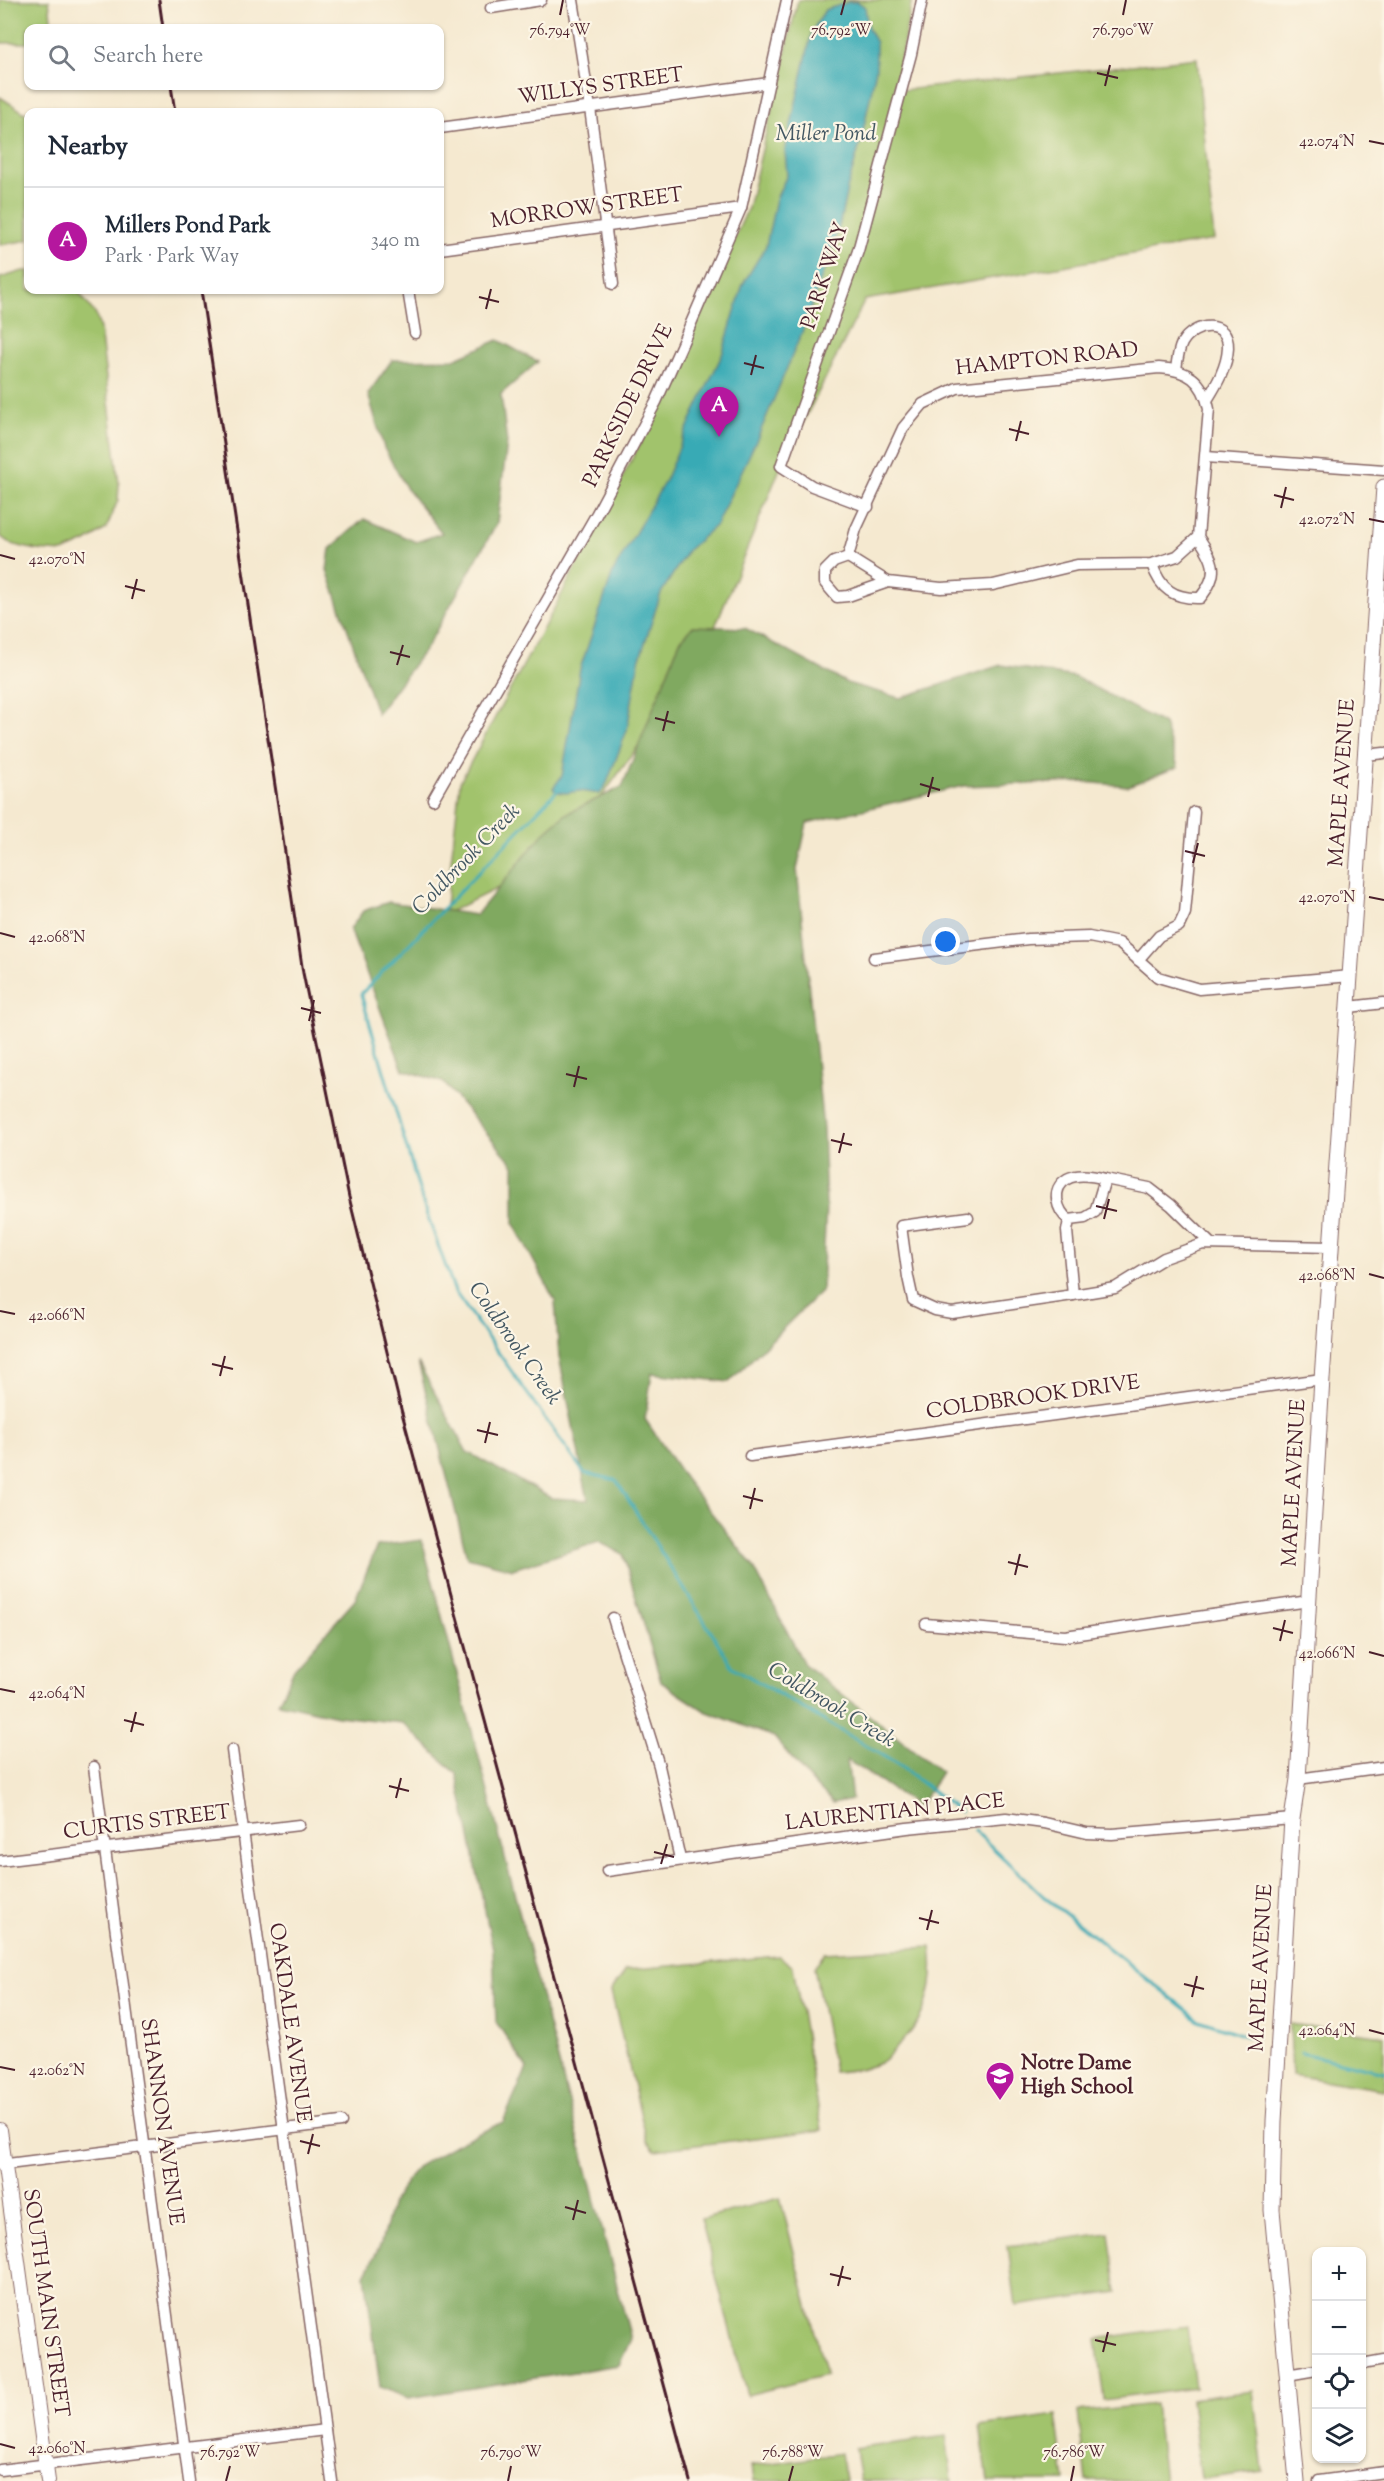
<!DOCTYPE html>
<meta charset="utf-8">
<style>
:root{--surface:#fff;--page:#f2f2f3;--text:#1f2937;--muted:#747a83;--line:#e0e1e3;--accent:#b5179e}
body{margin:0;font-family:"Sorts Mill Goudy",serif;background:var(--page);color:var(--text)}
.controls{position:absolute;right:18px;bottom:18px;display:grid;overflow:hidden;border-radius:12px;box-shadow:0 2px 4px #0004}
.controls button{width:54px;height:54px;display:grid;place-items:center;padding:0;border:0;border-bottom:2px solid var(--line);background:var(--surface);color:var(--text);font:30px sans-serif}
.you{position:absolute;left:946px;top:942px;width:21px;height:21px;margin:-15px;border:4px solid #fff;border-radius:50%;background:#1a73e8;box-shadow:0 0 0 9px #1a73e833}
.badge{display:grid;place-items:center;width:39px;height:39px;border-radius:50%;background:var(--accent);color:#fff;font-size:20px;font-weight:700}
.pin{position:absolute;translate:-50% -50px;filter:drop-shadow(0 2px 3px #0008)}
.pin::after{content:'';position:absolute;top:32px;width:21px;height:18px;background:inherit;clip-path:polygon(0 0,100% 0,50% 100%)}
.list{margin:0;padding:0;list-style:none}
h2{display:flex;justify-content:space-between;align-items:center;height:78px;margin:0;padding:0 24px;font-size:26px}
h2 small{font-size:20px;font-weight:400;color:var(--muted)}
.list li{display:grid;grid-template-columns:39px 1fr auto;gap:18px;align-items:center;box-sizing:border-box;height:108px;padding:0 24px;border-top:2px solid var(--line)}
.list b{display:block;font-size:22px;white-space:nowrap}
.list p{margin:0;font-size:20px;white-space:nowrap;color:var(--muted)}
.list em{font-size:20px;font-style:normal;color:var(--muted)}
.icon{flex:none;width:33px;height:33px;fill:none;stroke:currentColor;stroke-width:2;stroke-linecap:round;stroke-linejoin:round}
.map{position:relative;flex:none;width:1384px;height:2481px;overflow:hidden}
.search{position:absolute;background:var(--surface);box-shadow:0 2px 4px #0004;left:24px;top:24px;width:420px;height:66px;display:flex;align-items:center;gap:15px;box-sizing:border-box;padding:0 21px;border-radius:12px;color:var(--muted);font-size:22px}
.panel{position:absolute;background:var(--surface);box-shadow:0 2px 4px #0004;left:24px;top:108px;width:420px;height:186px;border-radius:12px}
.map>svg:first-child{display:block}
.green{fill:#a1c36c;stroke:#76714c;stroke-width:1.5}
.forest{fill:#80a960;stroke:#656446;stroke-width:1.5}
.water{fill:#39aab5;stroke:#426470;stroke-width:1.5}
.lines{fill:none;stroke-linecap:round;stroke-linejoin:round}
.stream{stroke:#39aab5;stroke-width:3}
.minor-casing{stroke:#866665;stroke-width:13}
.tertiary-casing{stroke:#866665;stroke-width:16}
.secondary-casing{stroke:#866665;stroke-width:17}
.minor{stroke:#fff;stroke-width:10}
.tertiary{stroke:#fff;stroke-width:14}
.secondary{stroke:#fff;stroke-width:15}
.rail{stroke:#4a1f2b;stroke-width:3}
.ticks{fill:none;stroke:#4a1f2b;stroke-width:2}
.labels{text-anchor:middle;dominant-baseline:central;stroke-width:4.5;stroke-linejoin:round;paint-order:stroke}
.street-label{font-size:21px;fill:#4a1f2b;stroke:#fcf5e5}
.poi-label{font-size:21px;font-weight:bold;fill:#4a1f2b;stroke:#fcf5e5;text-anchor:start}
.water-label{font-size:22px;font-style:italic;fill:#435762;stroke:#fcf5e5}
.ticks-label{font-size:15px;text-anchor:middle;fill:#4a1f2b;stroke:#fcf5e5;stroke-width:4.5;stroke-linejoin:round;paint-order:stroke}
</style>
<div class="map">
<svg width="1384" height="2481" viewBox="0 0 1384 2481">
<rect width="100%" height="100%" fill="#fcf5e5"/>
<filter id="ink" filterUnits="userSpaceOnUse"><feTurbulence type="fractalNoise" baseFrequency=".0167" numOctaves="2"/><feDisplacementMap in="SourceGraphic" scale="12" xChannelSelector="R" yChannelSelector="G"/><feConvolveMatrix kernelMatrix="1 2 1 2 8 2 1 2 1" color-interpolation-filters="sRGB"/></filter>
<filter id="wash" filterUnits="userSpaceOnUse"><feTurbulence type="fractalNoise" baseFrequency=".008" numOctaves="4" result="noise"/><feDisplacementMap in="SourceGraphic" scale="24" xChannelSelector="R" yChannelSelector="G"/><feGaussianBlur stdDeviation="1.35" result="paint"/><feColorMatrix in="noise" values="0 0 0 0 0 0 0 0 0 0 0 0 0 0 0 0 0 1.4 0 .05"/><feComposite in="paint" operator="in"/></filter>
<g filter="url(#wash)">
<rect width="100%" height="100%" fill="#f5e9d0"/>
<g class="green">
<path d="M 0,0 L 49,0 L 52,28 L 28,28 L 28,43 L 0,43 Z"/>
<path d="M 798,0 L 912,0 L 894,91 L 1197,58 L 1214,240 L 865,300 L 781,466 L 703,656 L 557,859 L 445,914 L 460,782 L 557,603 L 658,409 L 748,208 Z"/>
<path d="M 0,97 L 28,115 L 28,240 L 0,245 Z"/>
<path d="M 23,271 L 28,271 L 28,290 L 77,290 L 96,315 L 100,329 L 119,484 L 118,500 L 106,529 L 86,542 L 63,552 L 36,550 L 11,544 L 0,536 L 0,278 Z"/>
<path d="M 931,1947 C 937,1987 924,2024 893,2051 C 889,2055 884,2061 879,2063 C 866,2069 848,2071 834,2072 L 814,1967 L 825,1953 Z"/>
<path d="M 779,1956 L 793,1967 L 822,2130 L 655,2150 L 647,2141 L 611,1991 L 626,1970 Z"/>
<path d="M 1290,2024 L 1384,2036 L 1384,2090 L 1292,2075 Z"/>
<path d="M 780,2198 L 826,2375 L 747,2395 L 701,2219 Z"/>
<path d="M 1109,2233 L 1117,2292 L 1016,2306 L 1008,2246 Z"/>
<path d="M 1187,2326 L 1195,2388 L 1104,2400 L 1096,2339 Z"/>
<path d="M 1253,2391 L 1263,2471 L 1201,2479 L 1191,2399 Z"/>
<path d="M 1155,2404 L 1164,2481 L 1086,2481 L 1078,2412 Z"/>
<path d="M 1056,2415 L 1065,2481 L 988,2481 L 980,2426 Z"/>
<path d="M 946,2436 L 952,2481 L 860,2481 L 855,2449 Z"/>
<path d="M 841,2453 L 845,2481 L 753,2481 L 751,2466 Z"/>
</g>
<g class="forest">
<path d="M 498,340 L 538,362 L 501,394 L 507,443 L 497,523 L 428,645 L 377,714 L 327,570 L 330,549 L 364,519 L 416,542 L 442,533 L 407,489 L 384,448 L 368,394 L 392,360 L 454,359 Z"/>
<path d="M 693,626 L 745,628 L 847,683 L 900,698 L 1001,665 L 1075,677 L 1164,724 L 1178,767 L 1128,786 L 1083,782 L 963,786 L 807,823 L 797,869 L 823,1129 L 826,1206 L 822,1290 L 729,1382 L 652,1373 L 645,1419 L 685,1479 L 753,1566 L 804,1664 L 941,1772 L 919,1807 L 847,1760 L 852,1799 L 833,1803 L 808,1778 L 774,1737 L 705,1711 L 661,1682 L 623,1554 L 599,1542 L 513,1569 L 467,1557 L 418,1362 L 467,1452 L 551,1498 L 588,1500 L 559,1357 L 555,1301 L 514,1224 L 514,1165 L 443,1082 L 403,1070 L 350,929 L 363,911 L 389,902 L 476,915 L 543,834 L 566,814 L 622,787 L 680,641 Z"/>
<path d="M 422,1540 L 631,2339 L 619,2365 L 408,2398 L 380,2387 L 365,2275 L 381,2243 L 392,2203 L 416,2167 L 456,2144 L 503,2122 L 527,2068 L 496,2022 L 493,1950 L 457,1774 L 403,1723 L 337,1716 L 278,1703 L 294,1669 L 355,1600 L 377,1546 Z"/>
</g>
<path class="water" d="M 849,2 L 858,2 L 865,7 L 868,28 L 876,43 L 876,69 L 861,141 L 847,189 L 839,227 L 805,325 L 758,437 L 716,525 L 688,550 L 661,593 L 639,661 L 627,730 L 607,783 L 600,794 L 579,791 L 566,793 L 556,792 L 553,788 L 562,776 L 580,669 L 613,572 L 665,481 L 690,422 L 722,355 L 743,284 L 766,246 L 776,199 L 787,175 L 785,151 L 812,31 L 825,10 Z"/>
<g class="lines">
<g class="stream">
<path d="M 556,792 L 361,994 L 424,1206 L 455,1292 L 584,1473 L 616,1480 L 733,1667 L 900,1766 L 960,1812"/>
<path d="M 974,1830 L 1043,1896 L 1199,2020 L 1255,2039"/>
<path d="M 1301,2053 L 1384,2072"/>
</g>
</g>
</g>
<g filter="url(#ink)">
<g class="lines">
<g class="minor-casing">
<g id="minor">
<path d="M 573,0 L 590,108 L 613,284"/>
<path d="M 491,8 L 541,0"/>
<path d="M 440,128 L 769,83"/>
<path d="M 440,249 L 741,208"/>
<path d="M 408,290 L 415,333"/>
<path d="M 1159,368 C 1188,370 1203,380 1209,409 L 1198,537 L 1177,556 L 1152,564 L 1077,565 L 993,585 L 941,588 L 888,582 L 848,557 L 856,529 L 903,428 L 923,404 L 957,388 Z"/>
<path d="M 1176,370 C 1177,361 1178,351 1182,343 C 1194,322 1229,319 1228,348 C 1227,367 1217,384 1207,400"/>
<path d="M 1206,457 L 1384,470"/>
<path d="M 868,507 L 812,486 L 781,466 L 858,251 L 911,54 L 922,0"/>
<path d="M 848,557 L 834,562 L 825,571 L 825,583 L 837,597 L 848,596 L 888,582"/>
<path d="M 1152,564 C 1160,589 1174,599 1200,598 C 1220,574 1215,561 1198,537"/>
<path d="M 1366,755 L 1384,753"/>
<path d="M 433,799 L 596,515 L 656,402 L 682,344 L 741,208 L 787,0"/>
<path d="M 874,958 L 1028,939 L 1089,937 L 1119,943 L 1158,977 L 1199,989 L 1351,976"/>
<path d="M 1138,960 L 1159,936 L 1179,926 L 1185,913 L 1194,812"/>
<path d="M 1349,1007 L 1384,1003"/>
<path d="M 968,1217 L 901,1226 L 908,1277 L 913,1300 L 935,1310 L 952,1313 L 1073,1295"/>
<path d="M 1069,1220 C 1057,1211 1050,1189 1067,1179 C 1078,1173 1094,1176 1105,1179"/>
<path d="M 1211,1244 L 1171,1205 L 1149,1188 L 1105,1179 L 1095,1212 L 1085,1218 L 1069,1220 L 1067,1231 L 1073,1295 L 1115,1288 L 1164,1258 L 1203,1244 L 1331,1247"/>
<path d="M 750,1456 L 1322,1379"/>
<path d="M 613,1618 L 659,1766 L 680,1859"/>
<path d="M 926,1624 L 1065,1636 L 1309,1601"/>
<path d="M 232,1750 L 332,2481"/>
<path d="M 94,1767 L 189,2481"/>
<path d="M 1298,1779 L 1384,1767"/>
<path d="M 0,1861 L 299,1825"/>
<path d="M 607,1871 L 907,1828 L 1006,1818 L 1044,1823 L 1087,1833 L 1112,1834 L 1292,1819"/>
<path d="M 0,2165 L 341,2122"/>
<path d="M 1362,2364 L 1384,2360"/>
<path d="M 1287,2375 L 1316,2370"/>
<path d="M 0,2470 L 325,2430"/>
<path d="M 1319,2481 L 1384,2472"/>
</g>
</g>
<g class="tertiary-casing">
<path id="tertiary" d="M 0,2130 L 48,2481"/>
</g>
<g class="secondary-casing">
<path id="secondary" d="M 1297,2481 L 1272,2210 L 1274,2121 L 1292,1819 L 1298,1779 L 1322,1379 L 1384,487"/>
</g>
<use href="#minor" class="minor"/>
<use href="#tertiary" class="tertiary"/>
<use href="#secondary" class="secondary"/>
<g class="rail">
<path d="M 159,0 L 163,28"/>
<path d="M 171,86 L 175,112"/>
<path d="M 201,290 L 303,973 L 349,1197 L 402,1413 L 690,2481"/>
</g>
</g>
</g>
<path class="ticks" d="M 560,15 L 563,0M 841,15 L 845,0M 1123,15 L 1126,0M 1097,73 L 1118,78M 1105,86 L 1110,65M 1369,141 L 1384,144M 479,297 L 499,302M 486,309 L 491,289M 744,363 L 764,368M 751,375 L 756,355M 1009,429 L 1029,434M 1016,441 L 1021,421M 1274,495 L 1294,500M 1281,508 L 1286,487M 1369,519 L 1384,522M 0,555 L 15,559M 125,586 L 145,591M 132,599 L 137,579M 390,652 L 410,657M 397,665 L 403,645M 655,718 L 675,723M 663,731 L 668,711M 920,784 L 940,790M 928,797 L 933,777M 1185,851 L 1205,856M 1193,863 L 1198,843M 1369,897 L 1384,900M 0,933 L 15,937M 301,1008 L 321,1013M 309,1021 L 314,1000M 566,1074 L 587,1079M 574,1087 L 579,1066M 831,1140 L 852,1145M 839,1153 L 844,1133M 1096,1206 L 1117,1211M 1104,1219 L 1109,1199M 1369,1274 L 1384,1278M 0,1311 L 15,1314M 212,1364 L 233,1369M 220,1376 L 225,1356M 477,1430 L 498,1435M 485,1443 L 490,1422M 743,1496 L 763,1501M 750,1509 L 755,1488M 1008,1562 L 1028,1567M 1015,1575 L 1020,1554M 1273,1628 L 1293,1633M 1280,1641 L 1285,1620M 1369,1652 L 1384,1656M 0,1689 L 15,1692M 124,1720 L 144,1725M 131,1732 L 136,1712M 389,1786 L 409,1791M 396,1798 L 401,1778M 654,1852 L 674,1857M 661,1864 L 667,1844M 919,1918 L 939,1923M 927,1930 L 932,1910M 1184,1984 L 1204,1989M 1192,1997 L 1197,1976M 1369,2030 L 1384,2034M 0,2067 L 15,2070M 300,2141 L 320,2146M 308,2154 L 313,2134M 565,2207 L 586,2213M 573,2220 L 578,2200M 830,2274 L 851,2279M 838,2286 L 843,2266M 1095,2340 L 1116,2345M 1103,2352 L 1108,2332M 0,2444 L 15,2448M 226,2481 L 230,2466M 508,2481 L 511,2466M 789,2481 L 793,2466M 1071,2481 L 1074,2466"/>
<defs>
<g id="school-pin" transform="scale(1.5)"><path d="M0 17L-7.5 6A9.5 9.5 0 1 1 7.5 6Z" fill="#b5179e" stroke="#fcf5e5"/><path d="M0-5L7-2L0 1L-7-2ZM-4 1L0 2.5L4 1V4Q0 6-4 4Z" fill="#fff"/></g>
</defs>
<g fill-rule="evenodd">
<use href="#school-pin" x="1000" y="2076"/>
</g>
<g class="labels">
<g class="street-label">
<text transform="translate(601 87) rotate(-8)">WILLYS STREET</text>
<text transform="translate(587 209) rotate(-8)">MORROW STREET</text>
<text transform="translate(826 276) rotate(-72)">PARK WAY</text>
<text transform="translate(1047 360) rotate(-6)">HAMPTON ROAD</text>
<text transform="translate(629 406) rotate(-64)">PARKSIDE DRIVE</text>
<text transform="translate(1343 783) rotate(-86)">MAPLE AVENUE</text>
<text transform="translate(1033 1398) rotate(-8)">COLDBROOK DRIVE</text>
<text transform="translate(1295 1483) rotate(-87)">MAPLE AVENUE</text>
<text transform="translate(895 1813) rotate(-6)">LAURENTIAN PLACE</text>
<text transform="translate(147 1823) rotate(-7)">CURTIS STREET</text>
<text transform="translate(1262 1968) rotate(-87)">MAPLE AVENUE</text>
<text transform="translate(289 2023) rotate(82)">OAKDALE AVENUE</text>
<text transform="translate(161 2122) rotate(82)">SHANNON AVENUE</text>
<text transform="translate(45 2303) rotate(82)">SOUTH MAIN STREET</text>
</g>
<g class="poi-label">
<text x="1021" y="2064">Notre Dame<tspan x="1021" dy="24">High School</tspan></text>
</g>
<g class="water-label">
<text x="826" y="135">Miller Pond</text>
<text transform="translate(467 860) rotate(-46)">Coldbrook Creek</text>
<text transform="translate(514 1344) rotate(55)">Coldbrook Creek</text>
<text transform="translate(831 1706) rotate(31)">Coldbrook Creek</text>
</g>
</g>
<g class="ticks-label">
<text x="560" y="35">76.794°W</text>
<text x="841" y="35">76.792°W</text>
<text x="1123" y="35">76.790°W</text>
<text x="1327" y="146">42.074°N</text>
<text x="1327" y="524">42.072°N</text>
<text x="57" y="564">42.070°N</text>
<text x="1327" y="902">42.070°N</text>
<text x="57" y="942">42.068°N</text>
<text x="1327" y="1280">42.068°N</text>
<text x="57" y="1320">42.066°N</text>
<text x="1327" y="1658">42.066°N</text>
<text x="57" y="1698">42.064°N</text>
<text x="1327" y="2035">42.064°N</text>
<text x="57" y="2075">42.062°N</text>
<text x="57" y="2453">42.060°N</text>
<text x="230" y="2457">76.792°W</text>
<text x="511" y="2457">76.790°W</text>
<text x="793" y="2457">76.788°W</text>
<text x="1074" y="2457">76.786°W</text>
</g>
</svg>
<div class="controls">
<button>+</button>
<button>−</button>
<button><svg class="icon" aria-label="locate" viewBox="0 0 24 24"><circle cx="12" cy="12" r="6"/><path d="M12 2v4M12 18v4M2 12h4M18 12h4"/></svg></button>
<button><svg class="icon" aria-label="layers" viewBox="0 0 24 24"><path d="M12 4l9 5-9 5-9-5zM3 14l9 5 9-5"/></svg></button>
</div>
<div class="you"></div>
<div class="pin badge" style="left:719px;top:437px">A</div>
<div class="search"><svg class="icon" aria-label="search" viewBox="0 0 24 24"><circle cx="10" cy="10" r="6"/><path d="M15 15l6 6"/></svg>Search here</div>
<section class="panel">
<h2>Nearby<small></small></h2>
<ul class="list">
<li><span class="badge">A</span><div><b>Millers Pond Park</b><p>Park · Park Way</p></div><em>340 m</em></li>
</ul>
</section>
</div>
